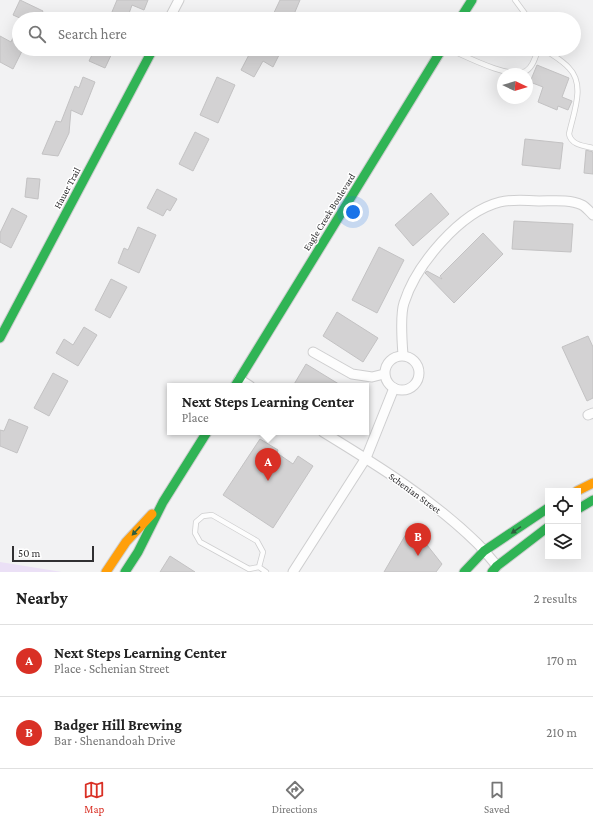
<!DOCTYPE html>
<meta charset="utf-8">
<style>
:root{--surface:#fff;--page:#f6f6f6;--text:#222;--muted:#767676;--line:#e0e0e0;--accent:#d93025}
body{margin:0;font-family:"Crimson Pro",serif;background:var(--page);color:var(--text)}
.controls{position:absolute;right:12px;bottom:12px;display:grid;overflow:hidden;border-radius:0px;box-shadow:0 4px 16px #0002}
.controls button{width:36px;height:36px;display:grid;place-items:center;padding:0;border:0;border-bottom:1px solid var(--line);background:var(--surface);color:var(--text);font:20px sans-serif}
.compass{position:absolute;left:497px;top:68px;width:36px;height:36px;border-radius:50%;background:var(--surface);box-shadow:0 4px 16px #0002;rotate:94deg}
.scale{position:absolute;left:12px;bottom:10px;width:82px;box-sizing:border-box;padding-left:4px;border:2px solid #302f31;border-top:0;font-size:11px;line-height:14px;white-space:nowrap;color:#302f31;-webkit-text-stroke:3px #fff;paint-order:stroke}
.you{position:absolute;left:353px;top:212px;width:14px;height:14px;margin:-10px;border:3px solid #fff;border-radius:50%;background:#1a73e8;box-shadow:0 0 0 6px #1a73e833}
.badge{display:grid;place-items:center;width:26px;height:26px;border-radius:50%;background:var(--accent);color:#fff;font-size:13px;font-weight:700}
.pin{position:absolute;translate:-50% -33px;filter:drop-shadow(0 1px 2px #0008)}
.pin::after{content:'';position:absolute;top:21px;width:14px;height:12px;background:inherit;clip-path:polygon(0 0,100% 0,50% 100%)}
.popup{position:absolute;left:167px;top:383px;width:202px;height:52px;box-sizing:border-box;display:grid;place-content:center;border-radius:0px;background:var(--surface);filter:drop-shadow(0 1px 3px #0005);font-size:13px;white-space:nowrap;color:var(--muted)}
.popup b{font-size:15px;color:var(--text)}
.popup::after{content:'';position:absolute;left:50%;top:100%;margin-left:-8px;border:8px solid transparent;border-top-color:var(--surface)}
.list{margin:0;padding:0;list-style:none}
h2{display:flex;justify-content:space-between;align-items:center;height:52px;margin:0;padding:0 16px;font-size:17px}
h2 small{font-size:13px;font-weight:400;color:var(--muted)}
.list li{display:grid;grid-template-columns:26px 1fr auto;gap:12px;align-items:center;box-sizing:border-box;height:72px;padding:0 16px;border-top:1px solid var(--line)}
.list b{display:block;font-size:15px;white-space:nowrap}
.list p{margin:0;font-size:13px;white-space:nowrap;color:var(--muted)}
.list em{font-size:13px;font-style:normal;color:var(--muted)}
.icon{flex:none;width:22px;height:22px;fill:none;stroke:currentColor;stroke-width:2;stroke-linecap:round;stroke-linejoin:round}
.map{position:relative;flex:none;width:593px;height:572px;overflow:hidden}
.search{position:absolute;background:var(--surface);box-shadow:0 4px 16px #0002;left:12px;right:12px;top:12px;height:44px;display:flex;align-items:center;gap:10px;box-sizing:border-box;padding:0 14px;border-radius:22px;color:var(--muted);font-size:15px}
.sheet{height:196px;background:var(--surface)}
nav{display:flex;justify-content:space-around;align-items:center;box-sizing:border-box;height:56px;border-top:1px solid var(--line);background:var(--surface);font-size:11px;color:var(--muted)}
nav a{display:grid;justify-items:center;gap:2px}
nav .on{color:var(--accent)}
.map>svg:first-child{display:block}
.green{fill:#ebe0f6}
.building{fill:#d3d2d3;stroke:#c3c2c3}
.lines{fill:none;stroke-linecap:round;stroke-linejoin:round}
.lane-casing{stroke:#cececf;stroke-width:6}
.street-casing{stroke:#cececf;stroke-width:11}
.fast-casing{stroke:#cececf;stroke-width:11}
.slow-casing{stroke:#cececf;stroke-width:11}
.lane{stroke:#fdfdfd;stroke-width:4.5}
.street{stroke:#fdfdfd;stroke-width:9}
.fast{stroke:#30b455;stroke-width:9}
.slow{stroke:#ff9f0a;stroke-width:9}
.oneway{fill:#305e3e}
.labels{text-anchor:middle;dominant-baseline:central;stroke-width:3;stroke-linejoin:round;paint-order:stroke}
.street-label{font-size:10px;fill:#302f31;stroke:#fff}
</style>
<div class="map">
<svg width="593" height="572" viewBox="0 0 593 572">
<rect width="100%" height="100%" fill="#f2f2f3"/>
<path class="green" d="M 0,562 L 62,572 L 0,572 Z"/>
<g class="building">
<path d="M 20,0 L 43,11 L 39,19 L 22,19 L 13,15 Z"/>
<path d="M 117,0 L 148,0 L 144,10 L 132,5 L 127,19 L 109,19 Z"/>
<path d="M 280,0 L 300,0 L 292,19 L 271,19 Z"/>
<path d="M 19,25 L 19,49 L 23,49 L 13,69 L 0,62 L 0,36 L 11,42 Z"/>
<path d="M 95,49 L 114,49 L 105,68 L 89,61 Z"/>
<path d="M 252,49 L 269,49 L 279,55 L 273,67 L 263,61 L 254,77 L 241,70 Z"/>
<path d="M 537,65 L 569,78 L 562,97 L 572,101 L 568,110 L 558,106 L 557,110 L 538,102 L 543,87 L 530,82 Z"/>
<path d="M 83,77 L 95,82 L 82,115 L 71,110 L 69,133 L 58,156 L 42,154 L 56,121 L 61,122 L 75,86 L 79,88 Z"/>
<path d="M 217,77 L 235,85 L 218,123 L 200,115 Z"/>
<path d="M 195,132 L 209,139 L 193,171 L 179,164 Z"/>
<path d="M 525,139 L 563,143 L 560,169 L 522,165 Z"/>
<path d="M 586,150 L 593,152 L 593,174 L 584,173 Z"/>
<path d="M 27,178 L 40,179 L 38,199 L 25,197 Z"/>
<path d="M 157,189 L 177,199 L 170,211 L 167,209 L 163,216 L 147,208 Z"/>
<path d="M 431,193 L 449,214 L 413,246 L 395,225 Z"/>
<path d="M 12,208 L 27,216 L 11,248 L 0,242 L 0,233 Z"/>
<path d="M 514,221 L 573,224 L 571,252 L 512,249 Z"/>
<path d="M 138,227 L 156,235 L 139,273 L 118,263 L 124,248 L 128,250 Z"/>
<path d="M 483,233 L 503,254 L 454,303 L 425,273 L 427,271 L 442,279 L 440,276 Z"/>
<path d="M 379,247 L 404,260 L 377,313 L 352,300 Z"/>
<path d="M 111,279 L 127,287 L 110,318 L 95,310 Z"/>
<path d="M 337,312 L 378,338 L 363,362 L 323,336 Z"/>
<path d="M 84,327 L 97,335 L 78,366 L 56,353 L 64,339 L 73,345 Z"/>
<path d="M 588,336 L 593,347 L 593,398 L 587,401 L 562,347 Z"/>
<path d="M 306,364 L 342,386 L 293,386 Z"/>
<path d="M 53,373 L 68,381 L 49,416 L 34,408 Z"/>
<path d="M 9,419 L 28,427 L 17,453 L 0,446 L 0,430 L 4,431 Z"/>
<path d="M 260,439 L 278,450 L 277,453 L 293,464 L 298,456 L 313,466 L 273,528 L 223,495 Z"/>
<path d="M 406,534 L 427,545 L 442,564 L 436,572 L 384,572 Z"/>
<path d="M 170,556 L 195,572 L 160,572 Z"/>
</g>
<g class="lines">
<g class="lane-casing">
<g id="lane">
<path d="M 515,0 L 529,19"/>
<path d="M 449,49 C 465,56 511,80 526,71 C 533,67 536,56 538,49"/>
<path d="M 544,49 C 552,55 562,60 569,68 C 586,85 573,114 569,134 C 571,145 584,146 593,148"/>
<path d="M 259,567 L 263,552 L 257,541 L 212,515 L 203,516 L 196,522 L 195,533 L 200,542 L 249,569 L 259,567 L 266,572"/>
</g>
</g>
<g class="street-casing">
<g id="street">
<path d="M 169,19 L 179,0"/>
<path d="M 313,352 L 352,374 L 372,377 L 384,374"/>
<path d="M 403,355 C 402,342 400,315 404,303 C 416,265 460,212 500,202 C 512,199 526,200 539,201 C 553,201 569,199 582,205 C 586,207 590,212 593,215"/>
<circle cx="402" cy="373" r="17"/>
<path d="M 239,379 L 250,386"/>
<path d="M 588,415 L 593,413"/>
<path d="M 323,432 C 377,465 432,499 477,543 C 484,550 491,559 497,566"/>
<path d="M 293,572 L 366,458 L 394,388"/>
</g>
</g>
<g class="fast-casing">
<g id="fast">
<path d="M 460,19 L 472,0"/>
<path d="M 0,338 L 153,49"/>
<path d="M 235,386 L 442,49"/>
<path d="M 578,509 L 593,500"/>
<path d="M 125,572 L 138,552 L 163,502 L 207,432"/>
<path d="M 464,572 L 484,551 L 548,508"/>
<path d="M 492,572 L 497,566 L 548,527"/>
</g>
</g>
<g class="slow-casing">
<g id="slow">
<path d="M 577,491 L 593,483"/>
<path d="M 106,572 L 126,542 L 152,514"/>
</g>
</g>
<use href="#lane" class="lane"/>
<use href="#street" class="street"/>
<use href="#fast" class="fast"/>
<use href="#slow" class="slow"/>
</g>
<defs><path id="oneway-solid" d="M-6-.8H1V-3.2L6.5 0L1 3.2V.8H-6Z"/></defs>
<g class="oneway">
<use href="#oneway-solid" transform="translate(516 530) rotate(145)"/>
<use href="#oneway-solid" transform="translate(136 531) rotate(133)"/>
</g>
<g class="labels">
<g class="street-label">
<text transform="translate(67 188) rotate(-62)">Hauer Trail</text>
<text transform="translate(329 212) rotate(-58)">Eagle Creek Boulevard</text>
<text transform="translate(415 493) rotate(36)">Schenian Street</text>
</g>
</g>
</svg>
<div class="controls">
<button><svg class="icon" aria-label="locate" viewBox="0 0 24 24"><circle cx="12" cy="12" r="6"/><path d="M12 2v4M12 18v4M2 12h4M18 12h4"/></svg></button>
<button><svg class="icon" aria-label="layers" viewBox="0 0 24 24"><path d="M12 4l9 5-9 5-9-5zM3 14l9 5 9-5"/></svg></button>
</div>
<svg class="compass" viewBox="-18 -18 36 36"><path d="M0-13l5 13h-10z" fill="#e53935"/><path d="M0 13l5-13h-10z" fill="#767676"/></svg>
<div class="scale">50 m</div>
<div class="you"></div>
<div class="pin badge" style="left:268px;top:481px">A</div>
<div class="popup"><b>Next Steps Learning Center</b>Place</div>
<div class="pin badge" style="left:418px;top:556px">B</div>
<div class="search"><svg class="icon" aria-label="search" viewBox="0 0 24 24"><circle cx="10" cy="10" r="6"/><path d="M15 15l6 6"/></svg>Search here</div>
</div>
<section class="sheet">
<h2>Nearby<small>2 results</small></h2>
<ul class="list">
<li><span class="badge">A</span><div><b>Next Steps Learning Center</b><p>Place · Schenian Street</p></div><em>170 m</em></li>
<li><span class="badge">B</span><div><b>Badger Hill Brewing</b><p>Bar · Shenandoah Drive</p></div><em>210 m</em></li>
</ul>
</section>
<nav>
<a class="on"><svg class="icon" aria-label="map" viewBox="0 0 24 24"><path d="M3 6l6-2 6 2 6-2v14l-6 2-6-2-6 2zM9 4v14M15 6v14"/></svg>Map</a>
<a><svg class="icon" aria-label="directions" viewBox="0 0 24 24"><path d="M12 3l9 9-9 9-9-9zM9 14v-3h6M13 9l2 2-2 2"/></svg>Directions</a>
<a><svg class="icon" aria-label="saved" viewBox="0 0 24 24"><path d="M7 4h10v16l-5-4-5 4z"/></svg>Saved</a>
</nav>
